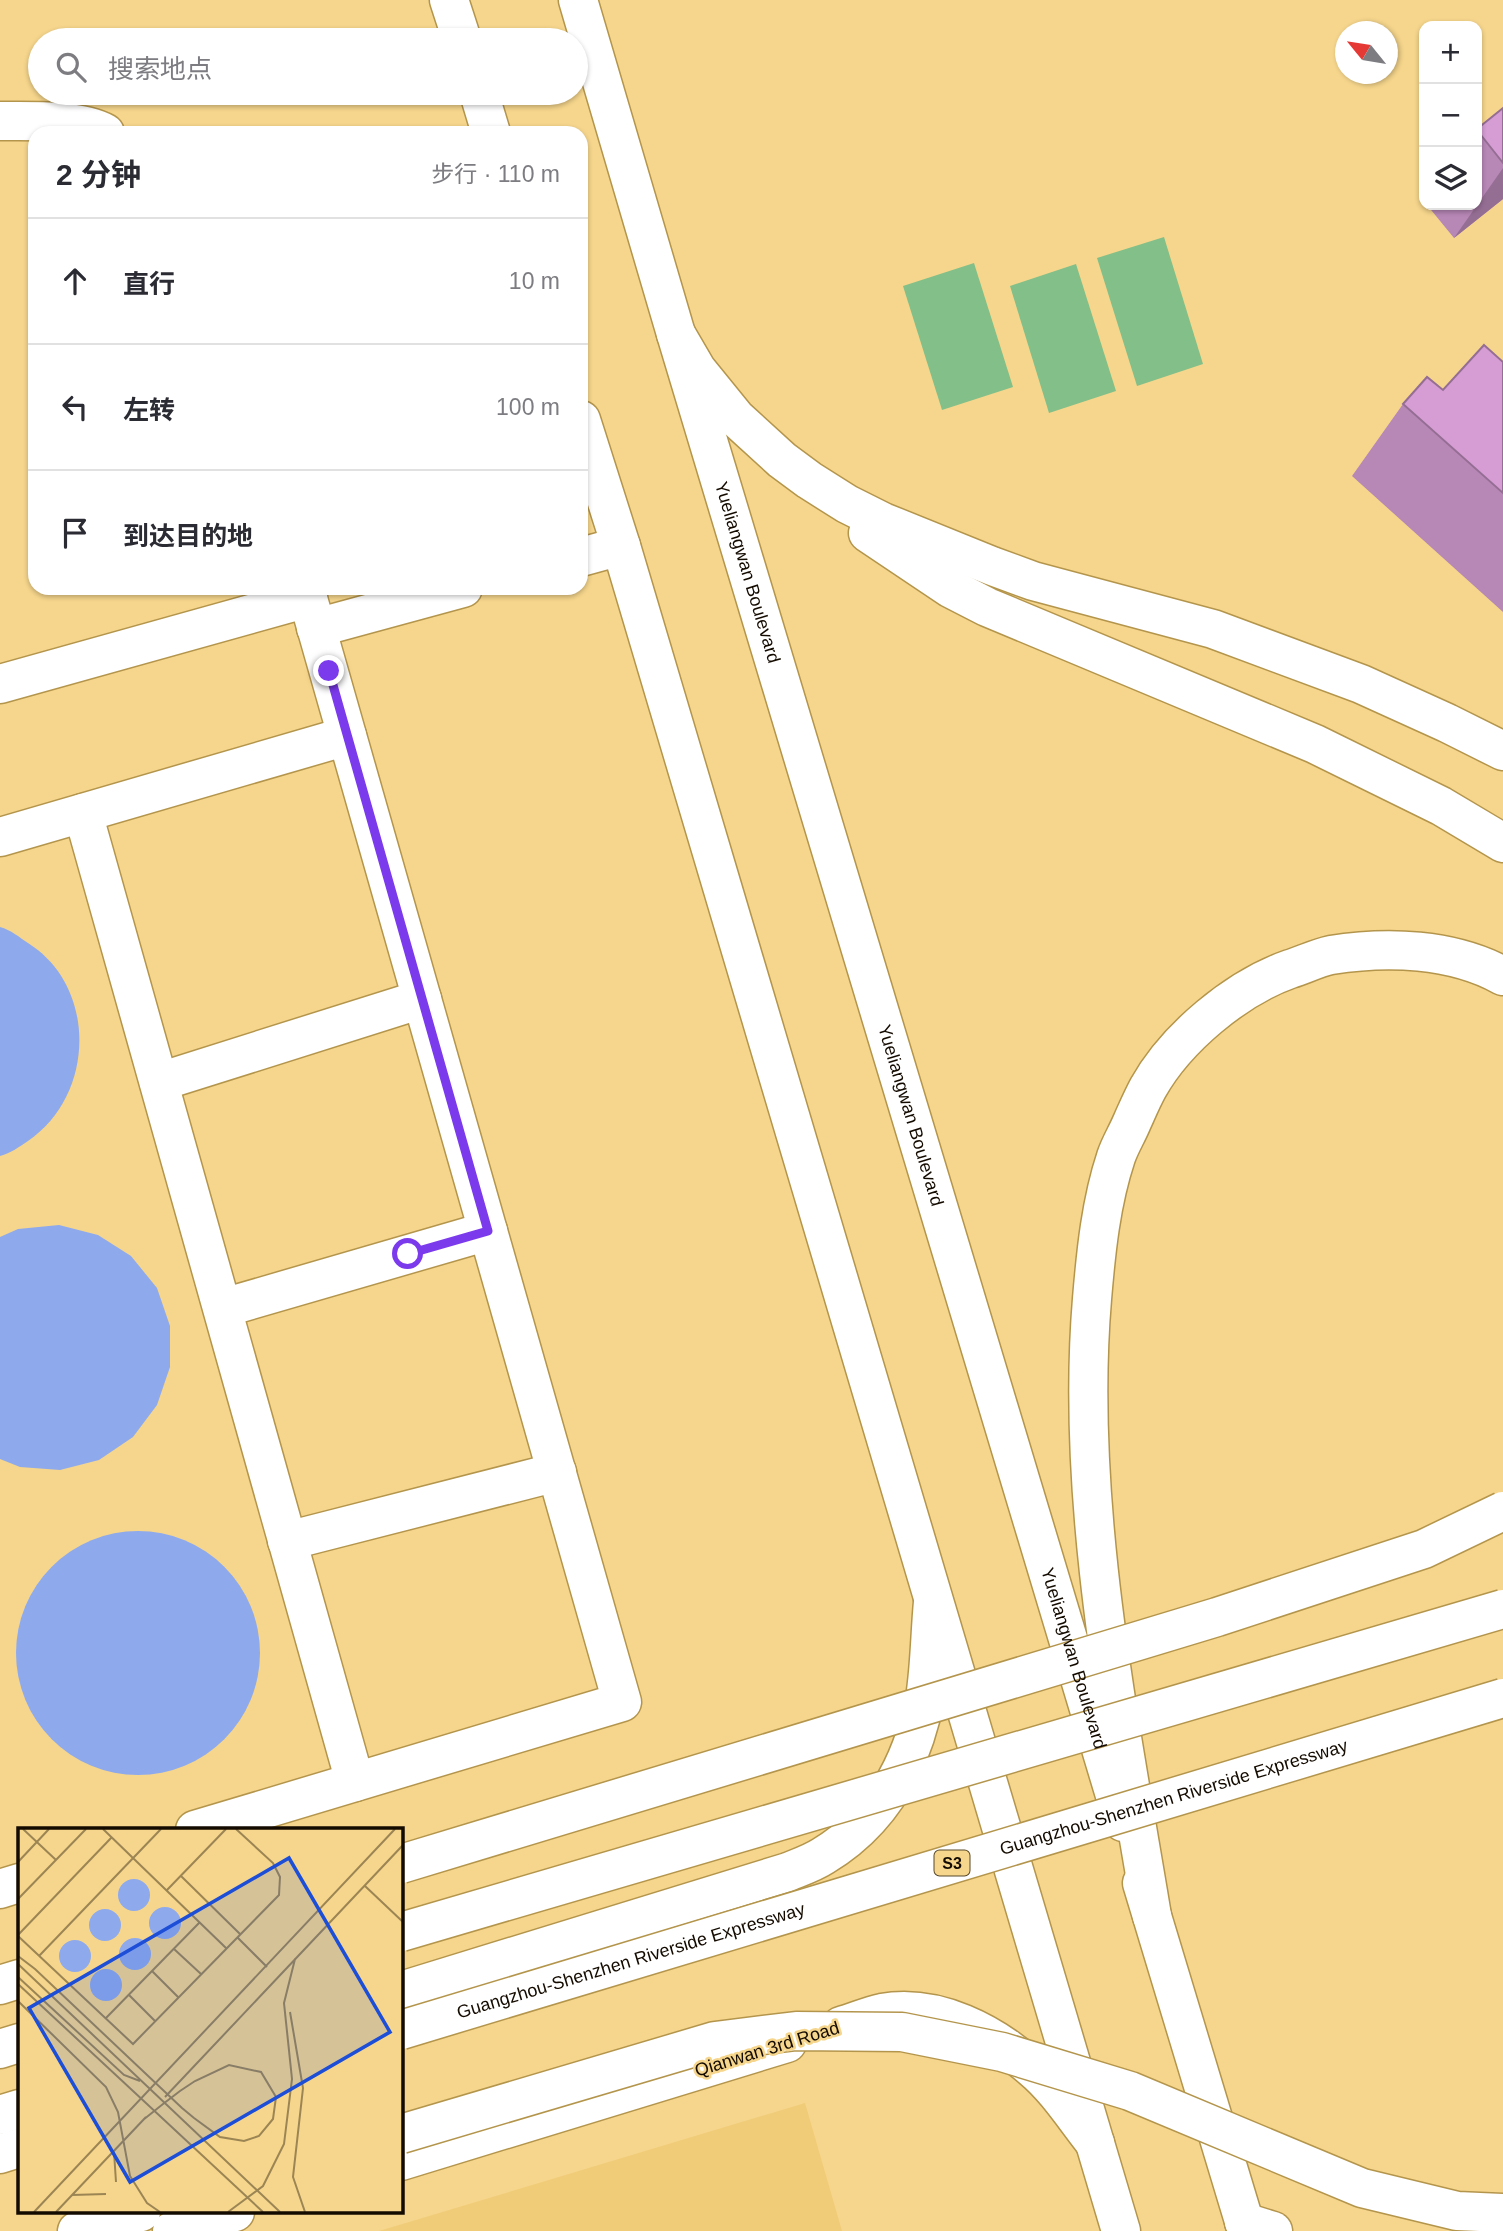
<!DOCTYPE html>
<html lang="zh">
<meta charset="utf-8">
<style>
:root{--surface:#fff;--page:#f7f7f7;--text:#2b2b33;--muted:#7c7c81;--line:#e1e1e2}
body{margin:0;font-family:Arial,"Noto Sans SC",sans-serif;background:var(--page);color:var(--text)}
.controls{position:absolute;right:21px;top:21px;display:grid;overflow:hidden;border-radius:14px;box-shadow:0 2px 5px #0004}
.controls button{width:63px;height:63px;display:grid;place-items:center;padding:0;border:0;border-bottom:2px solid var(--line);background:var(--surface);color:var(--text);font:35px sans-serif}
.compass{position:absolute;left:1335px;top:21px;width:63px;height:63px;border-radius:50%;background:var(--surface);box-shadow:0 2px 5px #0004;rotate:300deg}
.stop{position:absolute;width:21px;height:21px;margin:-16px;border:5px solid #7c3aed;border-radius:50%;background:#fff}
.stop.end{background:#7c3aed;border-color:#fff;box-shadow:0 2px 7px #0008}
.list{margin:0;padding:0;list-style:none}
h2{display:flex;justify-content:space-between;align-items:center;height:91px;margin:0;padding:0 28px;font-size:30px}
h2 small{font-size:23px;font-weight:400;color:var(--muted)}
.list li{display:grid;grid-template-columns:46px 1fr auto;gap:21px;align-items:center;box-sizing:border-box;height:126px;padding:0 28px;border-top:2px solid var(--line)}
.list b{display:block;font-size:26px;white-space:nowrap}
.list em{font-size:23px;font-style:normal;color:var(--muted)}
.icon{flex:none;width:38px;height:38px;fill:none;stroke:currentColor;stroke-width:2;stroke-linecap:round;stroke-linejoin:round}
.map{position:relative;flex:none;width:1503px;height:2231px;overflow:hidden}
.search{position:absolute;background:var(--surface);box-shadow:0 2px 5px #0004;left:28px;top:28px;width:560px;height:77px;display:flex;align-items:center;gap:18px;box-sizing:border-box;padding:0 24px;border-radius:38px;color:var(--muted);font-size:26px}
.panel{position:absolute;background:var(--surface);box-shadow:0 2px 5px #0004;left:28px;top:126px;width:560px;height:469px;border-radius:21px}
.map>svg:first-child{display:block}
.built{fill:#f0cc79}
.green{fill:#83bf88}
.water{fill:#8eaaed}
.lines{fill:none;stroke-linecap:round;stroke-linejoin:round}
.minor-casing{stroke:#b4954c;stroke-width:41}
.major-casing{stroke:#b4954c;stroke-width:41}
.highway-casing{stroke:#b4954c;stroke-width:41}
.minor{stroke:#fff;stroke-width:38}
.major{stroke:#fff;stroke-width:38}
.highway{stroke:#fff;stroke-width:38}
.highway-bridge-casing{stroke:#b4954c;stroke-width:41;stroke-linecap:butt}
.highway-bridge{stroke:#fff;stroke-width:38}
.wall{fill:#b787b6}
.shaded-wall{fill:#956e94}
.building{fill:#d59dd4;stroke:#956e94;stroke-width:2}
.route{stroke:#7c3aed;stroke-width:9}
.labels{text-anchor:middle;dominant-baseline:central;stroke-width:5;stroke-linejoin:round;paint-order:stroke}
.shield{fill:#f6d68c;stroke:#58482a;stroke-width:2}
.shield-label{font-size:16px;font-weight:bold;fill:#140b00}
.street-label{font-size:18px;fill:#140b00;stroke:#f6d68c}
.inset-road{fill:none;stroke:#9c8554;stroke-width:2}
.view{fill:#1d4ed8;fill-opacity:0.15;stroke:#1d4ed8;stroke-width:3.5}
.inset-edge{fill:none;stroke:#140b00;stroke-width:3.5}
</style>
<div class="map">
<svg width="1503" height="2231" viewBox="0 0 1503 2231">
<rect width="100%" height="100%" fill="#f6d68c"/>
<path class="built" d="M 805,2103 L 842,2231 L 379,2231 Z"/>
<g class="green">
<path d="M 1164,237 L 1203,364 L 1137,386 L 1097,258 Z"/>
<path d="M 974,263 L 1013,387 L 942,410 L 903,286 Z"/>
<path d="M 1076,264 L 1116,391 L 1049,413 L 1010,286 Z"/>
</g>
<g class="water">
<path d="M 0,927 C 11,930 19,937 28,943 C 98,987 95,1096 28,1141 C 19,1147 11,1153 0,1156 Z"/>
<path d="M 59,1225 L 98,1235 L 131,1256 L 157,1288 L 170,1326 L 170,1367 L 157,1405 L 133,1437 L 99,1460 L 60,1470 L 20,1467 L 0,1459 L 0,1237 L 18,1229 Z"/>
<circle cx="138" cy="1653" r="122"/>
</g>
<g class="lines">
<g class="minor-casing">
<g id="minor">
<path d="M 0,121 C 29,121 80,119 105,133"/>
<path d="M 581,557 L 621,546"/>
<path d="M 316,628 L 463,588"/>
<path d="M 0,684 L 308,598"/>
<path d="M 83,813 L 355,1782"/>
<path d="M 0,837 L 347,736"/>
<path d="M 159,1082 L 422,999"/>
<path d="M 223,1308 L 488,1231"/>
<path d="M 287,1541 L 557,1472"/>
<path d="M 195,1830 L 622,1702 L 305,588"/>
<path d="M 0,1889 L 19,1883"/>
<path d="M 401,1991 L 788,1872 C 800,1867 812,1863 823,1856 C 881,1821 912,1765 925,1698 C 930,1667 930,1633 933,1602"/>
<path d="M 841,2026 C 855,2022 868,2016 882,2013 C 937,2003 993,2033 1033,2069 C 1057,2089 1075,2118 1095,2143"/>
<path d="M 0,2115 L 19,2109"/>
<path d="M 401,2161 L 787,2043"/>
<path d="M 1244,2222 L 1273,2231"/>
<path d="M 172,2231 L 235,2212"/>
</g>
</g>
<g class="major-casing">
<g id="major">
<path d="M 449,0 L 462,40"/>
<path id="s1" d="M 578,0 L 676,334 L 1123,1822"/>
<path d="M 479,93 L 491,133"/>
<path d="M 581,420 L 621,546 L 1121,2231"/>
<path d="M 1142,1883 L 1247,2231"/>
</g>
</g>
<g class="highway-casing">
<g id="highway">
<path d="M 676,334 L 697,370 L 736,418 L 782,460 L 809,480 L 847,504 L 883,522 L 992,566 L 1033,581 L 1213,629 L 1361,684 L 1447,723 L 1503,751"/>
<path d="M 868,533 L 950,588 L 987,607 L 1315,744 L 1441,806 L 1503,843"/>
<path d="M 1152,1916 C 1119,1717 1075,1501 1092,1299 C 1096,1251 1101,1202 1116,1157 C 1120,1145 1127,1134 1132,1122 C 1137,1111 1142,1099 1148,1088 C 1176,1038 1236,988 1290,969 C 1303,965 1317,958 1331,955 C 1387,946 1452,948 1503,976"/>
<path d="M 0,1985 L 19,1979"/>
<path d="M 0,2049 L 19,2043"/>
<path d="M 0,2154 L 19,2148"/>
<path d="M 77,2231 L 141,2212"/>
</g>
</g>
<use href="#minor" class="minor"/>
<use href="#major" class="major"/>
<use href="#highway" class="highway"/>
<g class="highway-bridge-casing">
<g id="highway-bridge">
<path d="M 401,1864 L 1217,1617 L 1424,1549 L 1503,1511"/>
<path d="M 401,1932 L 1503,1609"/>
<path id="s2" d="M 401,2030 L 1503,1698"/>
<path d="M 401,2134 L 715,2041 L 796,2031 L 902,2032 L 1002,2052 L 1130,2091 L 1362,2188 L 1457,2211 L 1503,2213"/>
</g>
</g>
<use href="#highway-bridge" class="highway-bridge"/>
</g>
<g class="wall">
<path d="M 1503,108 L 1503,199 L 1454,238 L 1427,205 L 1477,205 L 1477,129 Z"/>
<path d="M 1503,362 L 1503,612 L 1352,476 L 1403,404 L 1443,390 Z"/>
</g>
<path class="shaded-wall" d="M 1503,168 L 1503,199 L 1454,238 Z"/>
<g class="building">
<path d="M 1503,108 L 1503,163 L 1477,130 L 1477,129 Z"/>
<path d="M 1484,345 L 1503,362 L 1503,493 L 1403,404 L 1427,377 L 1443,390 Z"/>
</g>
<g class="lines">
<path class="route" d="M 329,671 L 488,1231 L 408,1254"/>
</g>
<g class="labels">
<rect class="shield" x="934.5" y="1850.5" width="35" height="25" rx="5"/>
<g class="shield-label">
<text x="952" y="1863">S3</text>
</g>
<g class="street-label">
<text stroke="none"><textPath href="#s1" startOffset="597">Yueliangwan Boulevard</textPath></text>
<text stroke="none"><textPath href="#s1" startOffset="1164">Yueliangwan Boulevard</textPath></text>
<text stroke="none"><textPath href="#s1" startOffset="1731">Yueliangwan Boulevard</textPath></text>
<text stroke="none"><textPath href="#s2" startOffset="807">Guangzhou-Shenzhen Riverside Expressway</textPath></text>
<text stroke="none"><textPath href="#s2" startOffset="240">Guangzhou-Shenzhen Riverside Expressway</textPath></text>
<text transform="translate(767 2049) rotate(-17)">Qianwan 3rd Road</text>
</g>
</g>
<g transform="translate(18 1828)">
<rect width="385" height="385" fill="#f6d68c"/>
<path d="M100 67a16 16 0 1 1 32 0a16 16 0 1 1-32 0ZM131 95a16 16 0 1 1 32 0a16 16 0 1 1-32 0ZM71 97a16 16 0 1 1 32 0a16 16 0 1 1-32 0ZM101 126a16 16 0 1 1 32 0a16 16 0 1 1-32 0ZM41 128a16 16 0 1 1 32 0a16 16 0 1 1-32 0ZM72 157a16 16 0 1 1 32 0a16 16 0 1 1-32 0Z" fill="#8eaaed"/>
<path class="inset-road" d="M 5,1 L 38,32M 85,1 L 208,120M 0,34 L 31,1M 163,48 L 222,106M 347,58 L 385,94M 149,62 L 208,1M 0,71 L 68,1M 0,107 L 94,9M 0,108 L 115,216 L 261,67 L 262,49 L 255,35 L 218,1M 219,109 L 249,139M 156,121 L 183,146M 0,128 L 17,141 L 164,280 L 176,290 L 202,309 L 226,313 L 241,308 L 255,291 L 258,269 L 243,244 L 211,237 L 177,253 L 162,263 L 145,276 L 125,292M 21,128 L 143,1M 0,136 L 262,384M 134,143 L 160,169M 0,149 L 106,247 L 122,253M 0,156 L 245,384M 111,167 L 137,193M 0,173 L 88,259 L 100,284 L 112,348 L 129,375 L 142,384M 272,184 L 285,260 L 275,349 L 287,384M 87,191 L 182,94M 147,269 L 385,17M 96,324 L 98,354M 54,367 L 88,366M 16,384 L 377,1M 38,384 L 128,289M 210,384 L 245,358 L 266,316 L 274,251 L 266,175 L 277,131"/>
<path class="view" d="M 271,30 L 372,204 L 112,354 L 11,180 Z"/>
<rect width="385" height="385" class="inset-edge"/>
</g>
</svg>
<div class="controls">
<button>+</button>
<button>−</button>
<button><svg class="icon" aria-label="layers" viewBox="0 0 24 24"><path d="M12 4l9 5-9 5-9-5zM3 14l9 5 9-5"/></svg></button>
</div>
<svg class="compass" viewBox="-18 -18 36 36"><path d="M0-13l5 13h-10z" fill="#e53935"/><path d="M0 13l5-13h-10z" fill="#7c7c81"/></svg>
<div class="stop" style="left:408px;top:1254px"></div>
<div class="stop end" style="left:329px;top:671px"></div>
<div class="search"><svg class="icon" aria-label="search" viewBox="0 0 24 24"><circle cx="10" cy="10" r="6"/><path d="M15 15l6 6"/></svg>搜索地点</div>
<section class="panel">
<h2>2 分钟<small>步行 · 110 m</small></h2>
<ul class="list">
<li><svg class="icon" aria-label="ahead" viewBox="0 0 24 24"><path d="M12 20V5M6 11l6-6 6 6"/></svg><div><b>直行</b></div><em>10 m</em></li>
<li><svg class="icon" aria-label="left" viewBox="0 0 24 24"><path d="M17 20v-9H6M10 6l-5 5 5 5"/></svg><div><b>左转</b></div><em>100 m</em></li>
<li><svg class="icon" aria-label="arrive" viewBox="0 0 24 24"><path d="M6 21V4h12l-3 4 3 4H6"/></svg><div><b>到达目的地</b></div></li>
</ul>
</section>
</div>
